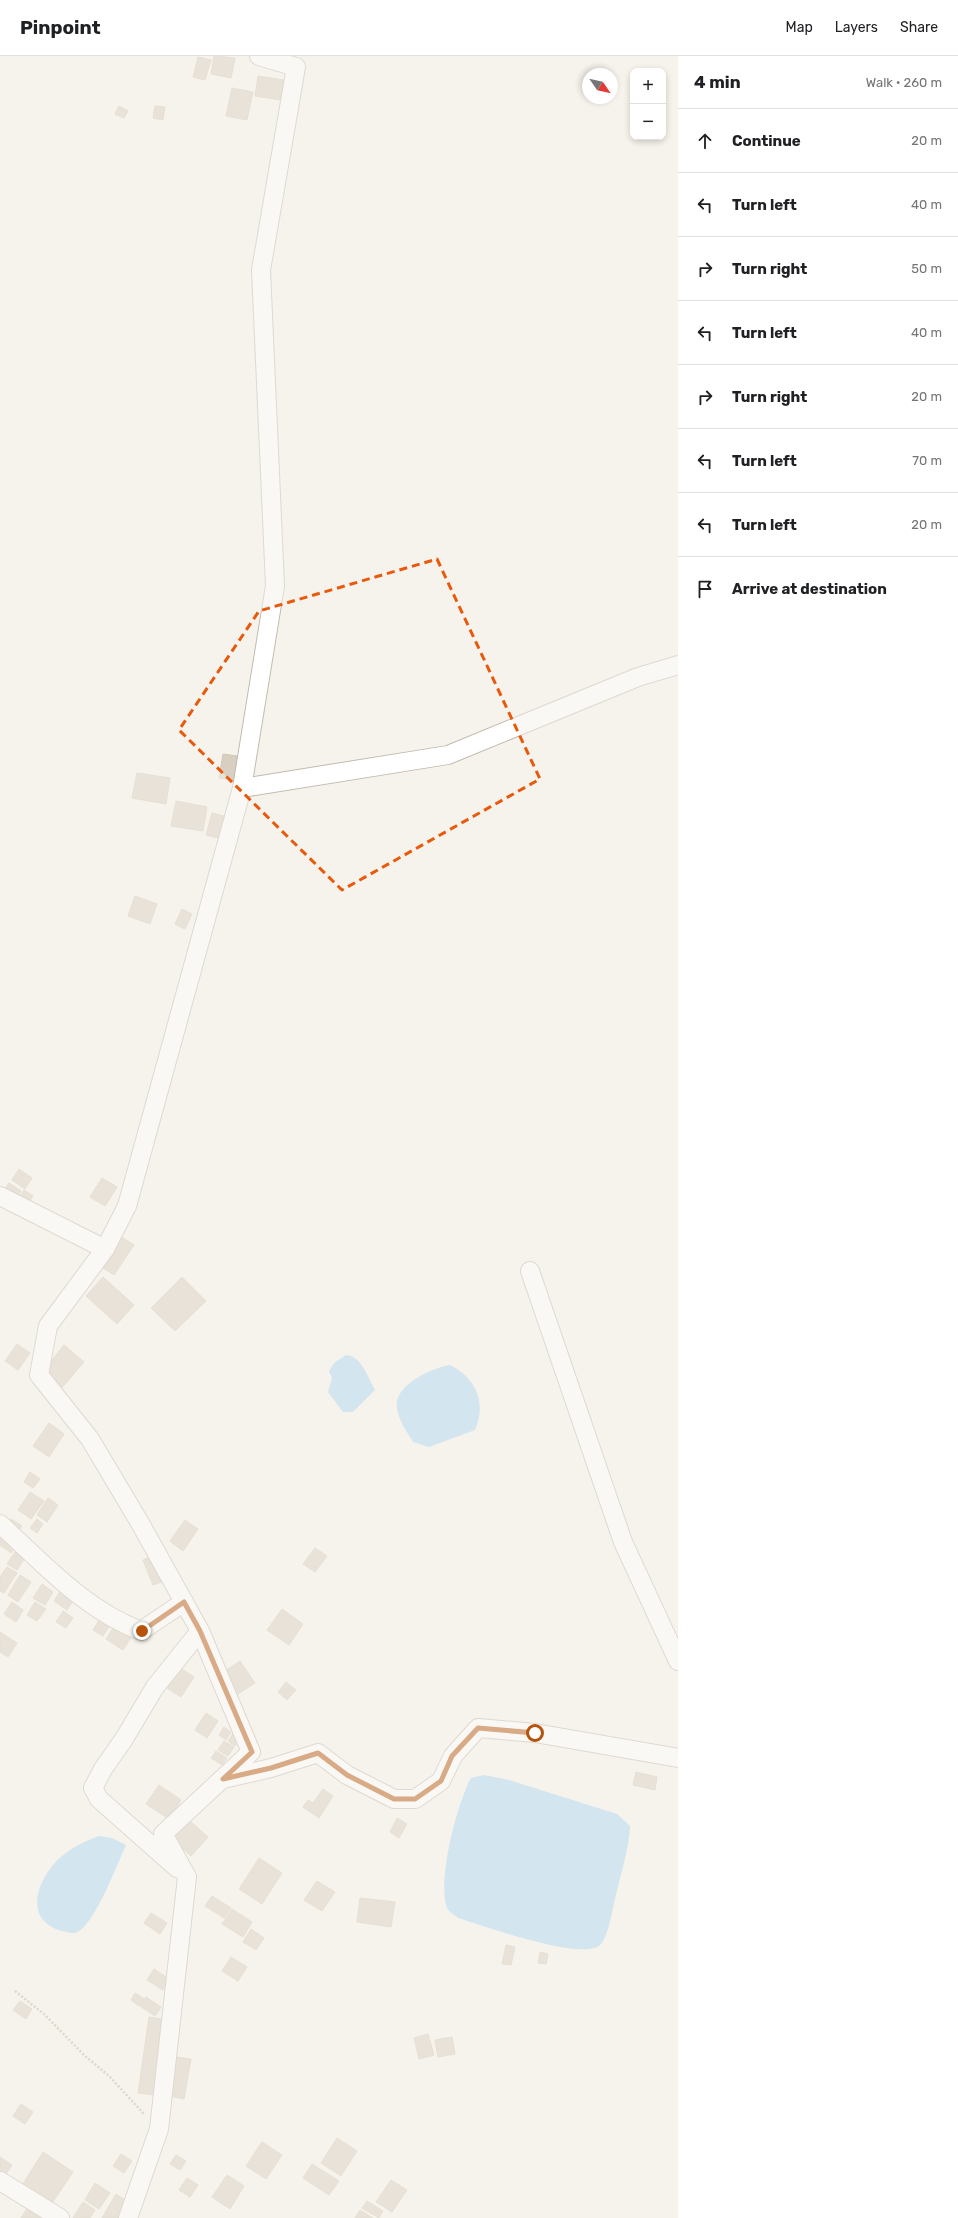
<!DOCTYPE html>
<meta charset="utf-8">
<style>
:root{--surface:#fff;--page:#f6f6f6;--text:#202124;--muted:#757577;--line:#e0e0e0}
body{margin:0;font-family:Rubik,sans-serif;background:var(--page);color:var(--text)}
.controls{position:absolute;right:12px;top:12px;display:grid;overflow:hidden;border-radius:8px;box-shadow:0 2px 6px #0003}
.controls button{width:36px;height:36px;display:grid;place-items:center;padding:0;border:0;border-bottom:1px solid var(--line);background:var(--surface);color:var(--text);font:20px sans-serif}
.compass{position:absolute;left:582px;top:12px;width:36px;height:36px;border-radius:50%;background:var(--surface);box-shadow:0 2px 6px #0003;rotate:124deg}
.stop{position:absolute;width:12px;height:12px;margin:-9px;border:3px solid #b45309;border-radius:50%;background:#fff}
.stop.end{background:#b45309;border-color:#fff;box-shadow:0 1px 4px #0008}
.list{margin:0;padding:0;list-style:none}
h2{display:flex;justify-content:space-between;align-items:center;height:52px;margin:0;padding:0 16px;font-size:17px}
h2 small{font-size:13px;font-weight:400;color:var(--muted)}
.list li{display:grid;grid-template-columns:26px 1fr auto;gap:12px;align-items:center;box-sizing:border-box;height:64px;padding:0 16px;border-top:1px solid var(--line)}
.list b{display:block;font-size:15px;white-space:nowrap}
.list em{font-size:13px;font-style:normal;color:var(--muted)}
.icon{flex:none;width:22px;height:22px;fill:none;stroke:currentColor;stroke-width:2;stroke-linecap:round;stroke-linejoin:round}
.map{position:relative;flex:none;width:678px;height:2162px;overflow:hidden}
header{display:flex;align-items:center;gap:24px;box-sizing:border-box;height:56px;padding:0 20px;background:var(--surface);border-bottom:1px solid var(--line)}
header strong{font-size:19px}
nav{display:flex;gap:22px;margin-inline-start:auto;font-size:14px}
main{display:flex}
aside{flex:1;background:var(--surface)}
.map>svg:first-child{display:block}
.water{fill:#a9d4f2}
.building{fill:#d8cfc1;stroke:#d3c7b4}
.lines{fill:none;stroke-linecap:round;stroke-linejoin:round}
.minor-casing{stroke:#c2bbae;stroke-width:20}
.path{stroke:#c4b79f;stroke-width:2.5;stroke-dasharray:2 2;stroke-linecap:butt}
.minor{stroke:#fff;stroke-width:18}
.route{stroke:#b45309;stroke-width:5}
.marked{fill:none;stroke:#e8590c;stroke-width:3;stroke-dasharray:8 5;stroke-linejoin:round}
</style>
<header>
<strong>Pinpoint</strong>
<nav><a>Map</a><a>Layers</a><a>Share</a></nav>
</header>
<main>
<div class="map">
<svg width="678" height="2162" viewBox="0 0 678 2162">
<rect width="100%" height="100%" fill="#f6f3ec"/>
<g class="water">
<path d="M 346,1299 C 362,1300 368,1322 375,1334 L 353,1356 L 343,1356 L 328,1336 L 332,1322 L 329,1315 L 334,1307 Z"/>
<path d="M 450,1309 C 476,1322 487,1347 475,1374 L 429,1391 L 413,1386 C 407,1376 399,1365 397,1353 C 392,1330 431,1312 450,1309 Z"/>
<path d="M 484,1719 L 509,1724 L 617,1758 L 630,1770 C 629,1793 621,1816 616,1839 C 613,1850 608,1884 599,1890 C 577,1904 485,1870 458,1862 C 455,1859 449,1856 447,1852 C 437,1824 457,1748 471,1722 Z"/>
<path d="M 99,1780 L 112,1782 L 126,1789 C 117,1809 96,1864 79,1875 C 74,1879 68,1876 62,1875 C 26,1865 35,1831 53,1809 C 64,1795 83,1786 99,1780 Z"/>
</g>
<g class="building">
<path d="M 214,0 L 235,2 L 231,22 L 211,18 Z"/>
<path d="M 198,1 L 211,4 L 205,24 L 193,21 Z"/>
<path d="M 258,20 L 284,24 L 281,44 L 255,40 Z"/>
<path d="M 232,32 L 253,36 L 247,64 L 226,60 Z"/>
<path d="M 119,50 L 128,55 L 124,62 L 115,58 Z"/>
<path d="M 155,50 L 165,51 L 163,64 L 153,62 Z"/>
<path d="M 223,698 L 237,700 L 234,724 L 219,722 Z"/>
<path d="M 137,717 L 170,722 L 166,748 L 132,742 Z"/>
<path d="M 176,745 L 207,751 L 203,775 L 171,770 Z"/>
<path d="M 212,757 L 228,761 L 222,783 L 206,779 Z"/>
<path d="M 135,840 L 157,848 L 150,868 L 128,860 Z"/>
<path d="M 182,853 L 192,858 L 185,873 L 175,868 Z"/>
<path d="M 19,1113 L 32,1122 L 25,1133 L 12,1124 Z"/>
<path d="M 102,1122 L 117,1131 L 105,1150 L 90,1141 Z"/>
<path d="M 9,1127 L 21,1135 L 15,1144 L 3,1136 Z"/>
<path d="M 24,1134 L 33,1140 L 27,1149 L 18,1143 Z"/>
<path d="M 120,1180 L 134,1189 L 114,1219 L 100,1210 Z"/>
<path d="M 103,1221 L 134,1249 L 117,1268 L 86,1240 Z"/>
<path d="M 182,1221 L 206,1245 L 175,1275 L 151,1252 Z"/>
<path d="M 17,1288 L 30,1297 L 18,1314 L 5,1305 Z"/>
<path d="M 64,1289 L 84,1306 L 60,1334 L 41,1318 Z"/>
<path d="M 49,1367 L 64,1378 L 49,1401 L 33,1390 Z"/>
<path d="M 30,1416 L 40,1423 L 33,1432 L 24,1426 Z"/>
<path d="M 30,1436 L 44,1445 L 31,1463 L 18,1454 Z"/>
<path d="M 48,1442 L 58,1449 L 47,1466 L 37,1459 Z"/>
<path d="M 11,1463 L 22,1470 L 16,1478 L 5,1471 Z"/>
<path d="M 37,1463 L 43,1468 L 37,1477 L 30,1472 Z"/>
<path d="M 185,1464 L 198,1473 L 183,1495 L 170,1485 Z"/>
<path d="M 3,1477 L 18,1487 L 11,1497 L 0,1489 L 0,1482 Z"/>
<path d="M 19,1490 L 28,1497 L 17,1514 L 7,1508 Z"/>
<path d="M 315,1492 L 327,1500 L 315,1516 L 303,1508 Z"/>
<path d="M 155,1499 L 164,1525 L 153,1529 L 143,1504 Z"/>
<path d="M 7,1511 L 17,1517 L 4,1537 L 0,1535 L 0,1521 Z"/>
<path d="M 20,1519 L 31,1526 L 18,1546 L 8,1539 Z"/>
<path d="M 42,1528 L 53,1536 L 45,1549 L 33,1542 Z"/>
<path d="M 61,1534 L 74,1543 L 67,1554 L 54,1545 Z"/>
<path d="M 12,1546 L 23,1554 L 16,1566 L 4,1558 Z"/>
<path d="M 35,1546 L 46,1553 L 37,1565 L 27,1559 Z"/>
<path d="M 282,1553 L 303,1568 L 289,1589 L 267,1574 Z"/>
<path d="M 63,1555 L 73,1562 L 66,1572 L 56,1566 Z"/>
<path d="M 101,1561 L 111,1568 L 103,1580 L 93,1574 Z"/>
<path d="M 115,1569 L 132,1580 L 123,1594 L 106,1583 Z"/>
<path d="M 0,1576 L 17,1587 L 8,1601 L 0,1596 Z"/>
<path d="M 240,1605 L 255,1627 L 235,1640 L 221,1618 Z"/>
<path d="M 177,1610 L 194,1621 L 181,1641 L 164,1630 Z"/>
<path d="M 286,1626 L 296,1634 L 287,1644 L 278,1636 Z"/>
<path d="M 206,1657 L 218,1665 L 207,1682 L 195,1674 Z"/>
<path d="M 224,1671 L 231,1676 L 226,1684 L 219,1679 Z"/>
<path d="M 234,1676 L 241,1681 L 235,1690 L 228,1685 Z"/>
<path d="M 224,1685 L 234,1691 L 228,1700 L 218,1694 Z"/>
<path d="M 216,1695 L 227,1702 L 222,1709 L 211,1702 Z"/>
<path d="M 636,1716 L 657,1721 L 655,1734 L 633,1729 Z"/>
<path d="M 159,1729 L 181,1744 L 169,1763 L 146,1748 Z"/>
<path d="M 323,1733 L 333,1740 L 319,1762 L 303,1751 L 308,1744 L 313,1747 Z"/>
<path d="M 397,1762 L 407,1768 L 399,1782 L 390,1776 Z"/>
<path d="M 189,1764 L 208,1781 L 191,1800 L 172,1783 Z"/>
<path d="M 259,1802 L 282,1817 L 262,1848 L 239,1833 Z"/>
<path d="M 317,1825 L 335,1836 L 322,1855 L 304,1844 Z"/>
<path d="M 212,1840 L 231,1852 L 224,1862 L 205,1850 Z"/>
<path d="M 360,1842 L 395,1846 L 391,1871 L 357,1866 Z"/>
<path d="M 232,1853 L 252,1866 L 243,1881 L 222,1868 Z"/>
<path d="M 151,1857 L 167,1867 L 160,1878 L 144,1867 Z"/>
<path d="M 251,1873 L 264,1882 L 256,1894 L 243,1886 Z"/>
<path d="M 506,1889 L 515,1891 L 511,1909 L 502,1908 Z"/>
<path d="M 540,1896 L 548,1898 L 546,1908 L 538,1907 Z"/>
<path d="M 231,1901 L 247,1911 L 238,1925 L 222,1915 Z"/>
<path d="M 154,1913 L 169,1923 L 163,1934 L 147,1924 Z"/>
<path d="M 135,1937 L 144,1943 L 139,1950 L 131,1944 Z"/>
<path d="M 146,1941 L 161,1951 L 155,1960 L 140,1950 Z"/>
<path d="M 20,1945 L 32,1953 L 26,1963 L 13,1954 Z"/>
<path d="M 149,1961 L 167,1964 L 156,2039 L 138,2037 Z"/>
<path d="M 428,1978 L 434,1999 L 419,2003 L 414,1982 Z"/>
<path d="M 452,1981 L 455,1998 L 438,2001 L 435,1984 Z"/>
<path d="M 176,2001 L 191,2003 L 184,2043 L 169,2040 Z"/>
<path d="M 21,2048 L 33,2056 L 25,2068 L 13,2060 Z"/>
<path d="M 337,2082 L 357,2095 L 341,2120 L 321,2107 Z"/>
<path d="M 262,2086 L 282,2099 L 266,2123 L 246,2110 Z"/>
<path d="M 43,2096 L 73,2116 L 48,2153 L 19,2134 Z"/>
<path d="M 121,2098 L 132,2105 L 124,2117 L 113,2110 Z"/>
<path d="M 176,2099 L 186,2105 L 180,2114 L 170,2108 Z"/>
<path d="M 0,2101 L 12,2109 L 2,2124 L 0,2123 Z"/>
<path d="M 312,2108 L 339,2125 L 329,2139 L 303,2122 Z"/>
<path d="M 227,2119 L 244,2130 L 230,2153 L 212,2141 Z"/>
<path d="M 187,2122 L 198,2129 L 190,2141 L 179,2134 Z"/>
<path d="M 391,2124 L 407,2134 L 392,2156 L 376,2146 Z"/>
<path d="M 95,2127 L 110,2137 L 99,2153 L 85,2144 Z"/>
<path d="M 116,2138 L 130,2147 L 120,2162 L 102,2162 Z"/>
<path d="M 367,2145 L 383,2155 L 379,2162 L 362,2152 Z"/>
<path d="M 83,2146 L 95,2154 L 90,2162 L 73,2162 Z"/>
<path d="M 28,2151 L 44,2162 L 21,2162 Z"/>
<path d="M 360,2154 L 373,2162 L 355,2162 Z"/>
</g>
<g class="lines">
<g class="minor-casing">
<g id="minor">
<path d="M 242,732 L 448,699 L 638,621 L 678,609"/>
<path d="M 0,1140 L 105,1193"/>
<path d="M 530,1215 L 623,1486 L 678,1605"/>
<path d="M 0,1468 C 44,1508 85,1554 141,1575 L 184,1546"/>
<path d="M 223,1723 L 271,1712 L 318,1697 L 347,1719 L 394,1743 L 415,1743 L 441,1725 L 453,1700 L 478,1672 L 535,1677 L 678,1702"/>
<path d="M 177,1812 L 99,1743 L 93,1732 L 103,1713 L 124,1683 L 155,1631 L 200,1575"/>
<path d="M 0,2125 L 60,2162"/>
<path d="M 128,2162 L 159,2073 L 187,1821 L 163,1778 L 251,1696 L 200,1575 L 140,1467 L 90,1383 L 39,1319 L 48,1270 L 105,1193 L 127,1150 L 242,732 L 275,530 L 261,214 L 296,11 L 259,0"/>
</g>
</g>
<path class="path" d="M 15,1935 L 44,1958 L 84,1999 L 109,2020 L 144,2058"/>
<use href="#minor" class="minor"/>
</g>
<g class="lines">
<path class="route" d="M 142,1575 L 184,1546 L 200,1575 L 252,1696 L 223,1723 L 271,1712 L 318,1697 L 347,1719 L 394,1743 L 415,1743 L 441,1725 L 452,1700 L 478,1672 L 535,1677"/>
</g>
<path d="M0 0H678V2162H0ZM 437,503 L 540,723 L 342,834 L 179,674 L 259,555 Z" fill="#f6f3ec" fill-opacity=".55" fill-rule="evenodd"/>
<path class="marked" d="M 437,503 L 540,723 L 342,834 L 179,674 L 259,555 Z"/>
</svg>
<div class="controls">
<button>+</button>
<button>−</button>
</div>
<svg class="compass" viewBox="-18 -18 36 36"><path d="M0-13l5 13h-10z" fill="#e53935"/><path d="M0 13l5-13h-10z" fill="#757577"/></svg>
<div class="stop" style="left:535px;top:1677px"></div>
<div class="stop end" style="left:142px;top:1575px"></div>
</div>
<aside>
<h2>4 min<small>Walk · 260 m</small></h2>
<ul class="list">
<li><svg class="icon" aria-label="ahead" viewBox="0 0 24 24"><path d="M12 20V5M6 11l6-6 6 6"/></svg><div><b>Continue</b></div><em>20 m</em></li>
<li><svg class="icon" aria-label="left" viewBox="0 0 24 24"><path d="M17 20v-9H6M10 6l-5 5 5 5"/></svg><div><b>Turn left</b></div><em>40 m</em></li>
<li><svg class="icon" aria-label="right" viewBox="0 0 24 24"><path d="M7 20v-9h11M14 6l5 5-5 5"/></svg><div><b>Turn right</b></div><em>50 m</em></li>
<li><svg class="icon" aria-label="left" viewBox="0 0 24 24"><path d="M17 20v-9H6M10 6l-5 5 5 5"/></svg><div><b>Turn left</b></div><em>40 m</em></li>
<li><svg class="icon" aria-label="right" viewBox="0 0 24 24"><path d="M7 20v-9h11M14 6l5 5-5 5"/></svg><div><b>Turn right</b></div><em>20 m</em></li>
<li><svg class="icon" aria-label="left" viewBox="0 0 24 24"><path d="M17 20v-9H6M10 6l-5 5 5 5"/></svg><div><b>Turn left</b></div><em>70 m</em></li>
<li><svg class="icon" aria-label="left" viewBox="0 0 24 24"><path d="M17 20v-9H6M10 6l-5 5 5 5"/></svg><div><b>Turn left</b></div><em>20 m</em></li>
<li><svg class="icon" aria-label="arrive" viewBox="0 0 24 24"><path d="M6 21V4h12l-3 4 3 4H6"/></svg><div><b>Arrive at destination</b></div></li>
</ul>
</aside>
</main>
